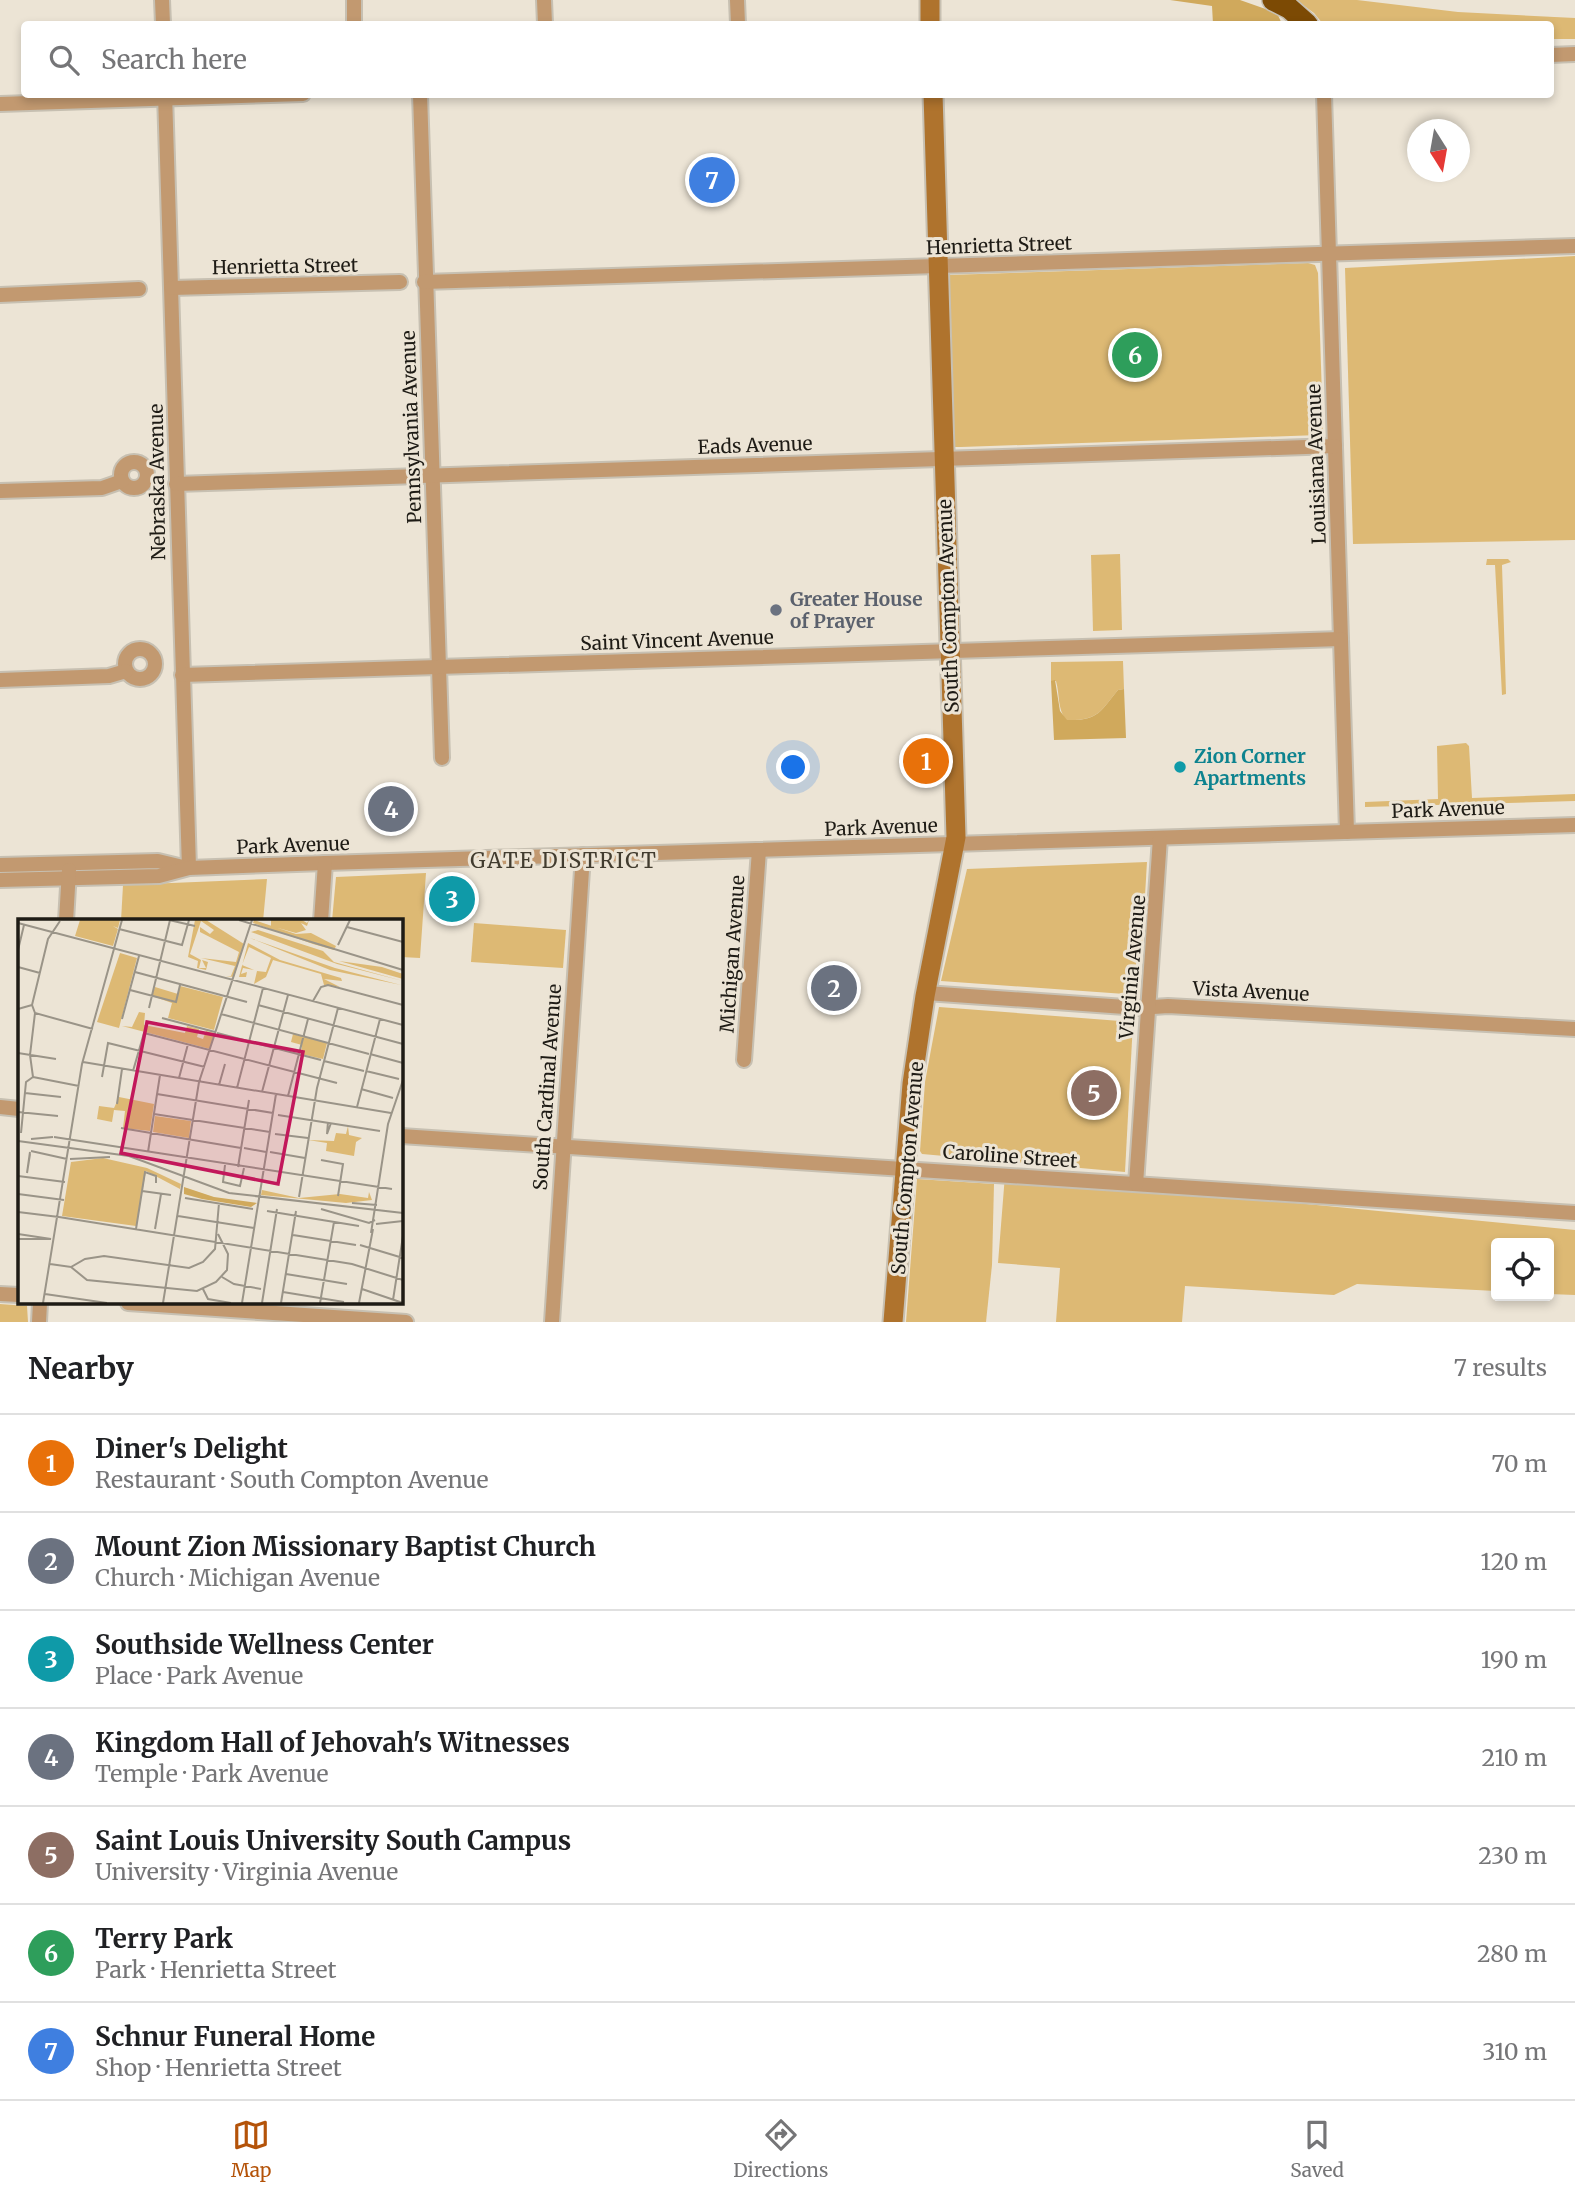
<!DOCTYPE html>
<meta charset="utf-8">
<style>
:root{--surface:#fff;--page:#f2f2f2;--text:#202124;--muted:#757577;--line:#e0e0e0;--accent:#b45309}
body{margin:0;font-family:Merriweather,serif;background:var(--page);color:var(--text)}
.controls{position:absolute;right:21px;bottom:21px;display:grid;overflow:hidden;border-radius:7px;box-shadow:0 4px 10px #0003}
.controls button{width:63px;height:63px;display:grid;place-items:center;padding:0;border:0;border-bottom:2px solid var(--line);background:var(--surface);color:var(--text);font:35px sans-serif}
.compass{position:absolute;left:1407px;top:119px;width:63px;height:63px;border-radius:50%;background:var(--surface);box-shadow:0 4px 10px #0003;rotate:169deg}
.you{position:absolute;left:794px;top:768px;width:24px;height:24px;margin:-18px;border:5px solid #fff;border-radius:50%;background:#1a73e8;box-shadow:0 0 0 10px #1a73e833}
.badge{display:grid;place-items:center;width:46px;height:46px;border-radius:50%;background:var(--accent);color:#fff;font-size:23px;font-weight:700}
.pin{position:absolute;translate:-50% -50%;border:4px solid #fff;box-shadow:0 2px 7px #0006}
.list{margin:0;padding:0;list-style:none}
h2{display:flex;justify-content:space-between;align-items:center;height:91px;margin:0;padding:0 28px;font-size:30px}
h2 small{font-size:23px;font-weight:400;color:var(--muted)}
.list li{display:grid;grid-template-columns:46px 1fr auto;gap:21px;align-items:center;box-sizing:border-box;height:98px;padding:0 28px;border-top:2px solid var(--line)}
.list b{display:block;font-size:26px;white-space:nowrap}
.list p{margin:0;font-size:23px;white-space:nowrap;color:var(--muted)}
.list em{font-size:23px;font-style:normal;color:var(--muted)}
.icon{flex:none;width:38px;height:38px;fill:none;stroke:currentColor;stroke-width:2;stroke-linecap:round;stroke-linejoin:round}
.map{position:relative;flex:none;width:1575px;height:1322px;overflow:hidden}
.search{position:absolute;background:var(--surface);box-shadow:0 4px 10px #0003;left:21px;right:21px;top:21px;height:77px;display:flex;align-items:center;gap:18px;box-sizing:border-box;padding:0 24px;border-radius:7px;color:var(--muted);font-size:26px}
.sheet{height:777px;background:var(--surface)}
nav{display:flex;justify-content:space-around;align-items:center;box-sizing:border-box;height:98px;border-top:2px solid var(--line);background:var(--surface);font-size:19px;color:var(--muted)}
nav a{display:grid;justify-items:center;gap:4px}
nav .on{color:var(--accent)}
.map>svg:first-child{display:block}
.green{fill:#ddb974}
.forest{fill:#d0a95c}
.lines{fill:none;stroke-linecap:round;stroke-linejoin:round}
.minor-casing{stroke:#c7c0b2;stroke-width:18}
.secondary-casing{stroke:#c7c0b2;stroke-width:23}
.motorway-casing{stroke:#c7c0b2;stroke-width:24}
.minor{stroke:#c29970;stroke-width:14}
.secondary{stroke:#af732d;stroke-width:19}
.motorway{stroke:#7c4a04;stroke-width:21}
.worship-dot{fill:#6b7280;stroke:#ece4d5;stroke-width:2.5}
.culture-dot{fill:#0f9aa8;stroke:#ece4d5;stroke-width:2.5}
.labels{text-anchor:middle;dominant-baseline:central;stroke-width:6;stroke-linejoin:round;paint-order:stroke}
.street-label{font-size:19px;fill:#1e1b15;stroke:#ece4d5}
.worship-label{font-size:19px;font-weight:bold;fill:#5b616d;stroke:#ece4d5;text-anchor:start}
.culture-label{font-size:19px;font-weight:bold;fill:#0d838f;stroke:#ece4d5;text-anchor:start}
.neighbourhood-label{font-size:21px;letter-spacing:2px;fill:#423c2f;stroke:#ece4d5}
.inset-road{fill:none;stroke:#9a9488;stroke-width:2}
.view{fill:#c2185b;fill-opacity:0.15;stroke:#c2185b;stroke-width:3.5}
.inset-edge{fill:none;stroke:#1e1b15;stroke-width:3.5}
</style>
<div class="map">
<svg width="1575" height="1322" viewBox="0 0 1575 1322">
<rect width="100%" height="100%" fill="#ece4d5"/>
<g class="green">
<path d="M 1296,0 L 1357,0 L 1458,12 L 1575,18 L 1575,39 L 1551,39 L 1550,24 L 1323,24 L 1314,13 Z"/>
<path d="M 1575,256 L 1575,540 L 1353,544 L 1345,268 Z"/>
<path d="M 1308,263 L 1315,265 L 1318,273 L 1323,428 L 1319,435 L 961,447 L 955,447 L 953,444 L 948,276 L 949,275 Z"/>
<path d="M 1120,554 L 1122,630 L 1093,631 L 1091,555 Z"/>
<path d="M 1487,559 L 1508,559 L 1511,562 L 1502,565 L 1506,694 L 1502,695 L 1495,565 L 1486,565 Z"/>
<path d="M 1123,661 L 1124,689 L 1118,690 C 1100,712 1098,721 1066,720 C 1057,708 1060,695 1056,681 L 1051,681 L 1051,662 Z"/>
<path d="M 1466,743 L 1469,746 L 1472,798 L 1575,794 L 1575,801 L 1365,807 L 1365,802 L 1438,799 L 1437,746 Z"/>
<path d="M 1147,862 L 1139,995 L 941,981 L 967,869 Z"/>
<path d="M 426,873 L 420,958 L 401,957 L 401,921 L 332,921 L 336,877 Z"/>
<path d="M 267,879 L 263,921 L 121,921 L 123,885 Z"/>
<path d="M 474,923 L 566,930 L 563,968 L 471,962 Z"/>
<path d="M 939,1007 L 1133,1022 L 1125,1172 L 922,1154 L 920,1151 L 925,1082 Z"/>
<path d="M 1005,1175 L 1575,1230 L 1575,1295 L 1549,1294 L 1549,1243 L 1496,1243 L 1496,1291 L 1357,1284 L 1334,1295 L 1185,1286 L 1182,1322 L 1056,1322 L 1060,1268 L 998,1263 Z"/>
<path d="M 917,1179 L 994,1184 L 992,1265 L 986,1322 L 906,1322 Z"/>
<path d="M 0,1304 L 27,1306 L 28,1322 L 0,1322 Z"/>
</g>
<g class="forest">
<path d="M 1170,0 L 1240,0 L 1277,13 L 1282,24 L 1213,24 L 1212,6 Z"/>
<path d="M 1055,680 L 1060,711 L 1067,720 C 1098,721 1100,712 1118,690 L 1124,689 L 1126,738 L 1054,740 L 1051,681 Z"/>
</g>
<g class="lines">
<g class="minor-casing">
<g id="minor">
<path d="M 162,0 L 163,24"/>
<path d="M 354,0 L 354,24"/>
<path d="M 544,0 L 545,24"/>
<path d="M 737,0 L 738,24"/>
<path d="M 1550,55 L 1575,54"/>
<path d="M 165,94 L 189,868"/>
<path d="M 420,94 L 442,758"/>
<path d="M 1324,94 L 1347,832"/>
<path d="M 0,104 L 303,94"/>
<path d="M 424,282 L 1575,246"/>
<path d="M 172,288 L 400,282"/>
<path d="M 0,295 L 139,289"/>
<circle cx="134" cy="475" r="13"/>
<path d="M 176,484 L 1335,446"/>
<path d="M 0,491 L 102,488 L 122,481"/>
<circle cx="140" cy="664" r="15"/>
<path d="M 182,675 L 1341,639"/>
<path d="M 0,680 L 109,676 L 126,671"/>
<path d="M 0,865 L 158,861 L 187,868"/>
<path d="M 0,880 L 159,876 L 189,868 L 325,863 L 1575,825"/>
<path d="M 66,921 L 69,870"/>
<path d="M 321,921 L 325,863"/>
<path d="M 926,993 L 1139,1008 L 1168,1006 L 1575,1029"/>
<path d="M 744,1060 L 759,850"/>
<path d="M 0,1107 L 19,1109"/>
<path d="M 401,1136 L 1575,1213"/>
<path d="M 1136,1184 L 1160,838"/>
<path d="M 0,1294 L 19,1295"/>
<path d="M 128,1303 L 406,1322"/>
<path d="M 39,1322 L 40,1303"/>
<path d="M 552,1322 L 583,855"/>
</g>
</g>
<g class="secondary-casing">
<g id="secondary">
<path d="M 930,0 L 930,24"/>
<path d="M 893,1322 L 912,1084 L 925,996 L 956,837 L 933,94"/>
</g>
</g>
<g class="motorway-casing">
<path id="motorway" d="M 1273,0 L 1289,8 L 1307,24"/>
</g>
<use href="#minor" class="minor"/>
<use href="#secondary" class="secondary"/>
<use href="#motorway" class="motorway"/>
</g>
<circle class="worship-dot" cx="776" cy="610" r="7"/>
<circle class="culture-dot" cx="1180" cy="767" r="7"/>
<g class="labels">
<g class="street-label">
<text transform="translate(999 245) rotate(-2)">Henrietta Street</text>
<text transform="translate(285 266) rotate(-1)">Henrietta Street</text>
<text transform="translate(411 427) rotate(-92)">Pennsylvania Avenue</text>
<text transform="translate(755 445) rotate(-2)">Eads Avenue</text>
<text transform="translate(1316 464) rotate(-92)">Louisiana Avenue</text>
<text transform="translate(157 482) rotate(-91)">Nebraska Avenue</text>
<text transform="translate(948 606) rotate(-92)">South Compton Avenue</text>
<text transform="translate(677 640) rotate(-2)">Saint Vincent Avenue</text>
<text transform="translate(1448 809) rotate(-2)">Park Avenue</text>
<text transform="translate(881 827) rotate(-2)">Park Avenue</text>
<text transform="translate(293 845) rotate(-2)">Park Avenue</text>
<text transform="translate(732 954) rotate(-86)">Michigan Avenue</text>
<text transform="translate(1132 967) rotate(-85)">Virginia Avenue</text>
<text transform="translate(1251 991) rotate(3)">Vista Avenue</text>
<text transform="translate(547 1087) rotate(-86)">South Cardinal Avenue</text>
<text transform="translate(1010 1156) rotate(4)">Caroline Street</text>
<text transform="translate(907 1168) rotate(-85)">South Compton Avenue</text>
</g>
<g class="worship-label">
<text x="790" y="599">Greater House<tspan x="790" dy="22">of Prayer</tspan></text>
</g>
<g class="culture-label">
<text x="1194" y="756">Zion Corner<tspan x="1194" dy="22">Apartments</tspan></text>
</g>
<g class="neighbourhood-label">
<text x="564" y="860">GATE DISTRICT</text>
</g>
</g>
<g transform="translate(18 919)">
<rect width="385" height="385" fill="#ece4d5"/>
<path d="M 62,1 L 102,1 L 100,9 L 95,7 L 100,10 L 95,27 L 57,17 ZM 177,1 L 188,1 L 226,25 L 216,58 L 208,57 L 213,57 L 217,47 L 183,39 L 218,43 L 221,33 L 182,13 L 182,8 L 192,15 L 196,11 L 183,2 L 172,35 L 183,41 L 181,49 L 188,49 L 184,41 L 190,43 L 188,51 L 179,49 L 180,42 L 170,38 ZM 236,1 L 278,15 L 293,14 L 318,27 L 316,31 L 295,25 L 235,4 ZM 253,1 L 284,1 L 289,4 L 291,1 L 289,7 L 283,4 L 288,11 L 278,14 L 253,7 ZM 240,11 L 305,32 L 316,43 L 385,62 L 319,45 L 233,13 ZM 232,19 L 317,49 L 383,66 L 312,51 ZM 230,24 L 262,41 L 323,59 L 324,62 L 306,60 L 322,68 L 306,66 L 303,55 L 255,41 L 248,58 L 236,65 L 239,52 L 248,53 L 253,39 L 231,28 L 224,46 L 236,51 L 225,49 L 223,55 L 229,53 L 228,58 L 221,58 ZM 102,34 L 119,39 L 101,109 L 79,103 ZM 321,42 L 364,48 L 385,55 L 385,60 ZM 162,67 L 205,78 L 196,111 L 150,99 L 154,84 L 134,77 L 137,68 L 160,75 ZM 121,93 L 127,94 L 126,106 L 167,114 L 169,107 L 181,110 L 179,118 L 185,120 L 188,112 L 196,114 L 192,130 L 104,107 L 114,108 ZM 275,115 L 309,124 L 305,140 L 283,135 L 284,126 L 273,123 ZM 101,178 L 136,185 L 132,212 L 105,209 L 107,192 L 96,191 L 94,203 L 79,200 L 81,187 L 96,189 ZM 137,197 L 173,202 L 171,219 L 135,213 ZM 330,207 L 331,216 L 344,219 L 338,223 L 336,237 L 308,232 L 309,224 L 290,221 L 316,222 L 318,214 L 328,215 ZM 85,239 L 129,249 L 163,265 L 162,270 L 128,252 L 118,307 L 44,297 L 53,243 ZM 244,271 L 281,279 L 322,275 L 350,279 L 351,273 L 354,281 L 328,284 L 243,276 Z" fill="#ddb974"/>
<path d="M 166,268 L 196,278 L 239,284 L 233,288 L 184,280 L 166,275 Z" fill="#d0a95c"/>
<path class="inset-road" d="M 151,1 L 177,7M 221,1 L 385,51M 0,4 L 385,106M 329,8 L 385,23M 101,10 L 164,26 L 171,1M 320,26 L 332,1M 0,31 L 6,6M 0,48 L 22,54M 117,53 L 229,83M 112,71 L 158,83 L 162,66M 295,82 L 303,68 L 310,66 L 385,86M 14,86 L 30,20 L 42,2M 240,86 L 385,125M 131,89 L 152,1M 0,90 L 14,86 L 17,94 L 75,110M 203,95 L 351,135M 144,99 L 197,113M 104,100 L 121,37M 199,114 L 303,141M 0,134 L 38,140M 352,135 L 385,144M 306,142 L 346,152M 65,143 L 373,194M 115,152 L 126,114 L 319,164M 348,152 L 381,160M 15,158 L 12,136 L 17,94M 15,158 L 61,167M 84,158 L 90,124 L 187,148M 161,159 L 170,125M 201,166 L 207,145M 219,169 L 245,69M 343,170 L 375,179M 244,173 L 270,76M 7,174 L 43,178M 139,175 L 255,194M 270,177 L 290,100M 99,185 L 104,150M 339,188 L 362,100M 0,193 L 40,197M 136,195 L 252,213M 260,196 L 362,212M 310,203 L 309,215 L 313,204M 103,209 L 223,229M 3,214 L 8,163 L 15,158M 257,215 L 290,219M 36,218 L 374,270M 13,220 L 35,218M 0,222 L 111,237 L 211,274 L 385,294M 226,229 L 248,233M 13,232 L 49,240M 130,233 L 142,156M 252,233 L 287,239M 12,235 L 9,254 L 12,233M 52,240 L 92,238M 303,241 L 325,245 L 320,277M 207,246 L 205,263 L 222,267 L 226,249M 220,248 L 231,181M 0,257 L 47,263M 124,272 L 153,276M 0,275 L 46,281M 281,278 L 299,169 L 320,89M 167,279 L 235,290M 334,284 L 359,286M 303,290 L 351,304 L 357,301M 249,292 L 341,307M 0,293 L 41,298M 160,297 L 236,309M 41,298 L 334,345 L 385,361M 358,305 L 385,302M 118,310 L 127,253 L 138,257 L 138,264M 137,310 L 143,275M 353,314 L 370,205 L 385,161M 0,315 L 33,320 L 0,320M 275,316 L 338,326M 342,326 L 385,339M 32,345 L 53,348 L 67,340 L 86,337 L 171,349 L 185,343 L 197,330 L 201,284M 53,348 L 69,361 L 179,372 L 198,363 L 209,351 L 210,335 L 200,315M 268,355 L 329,365M 204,358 L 216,365 L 243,370M 185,370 L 190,380 L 213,384M 344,370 L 385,384M 265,373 L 326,383M 27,375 L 89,384M 375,381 L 385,317M 25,384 L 64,145 L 104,1M 145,384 L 181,163 L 234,1M 224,384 L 258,175M 244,384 L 259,290M 263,384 L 278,292M 302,384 L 316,303M 341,384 L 355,310"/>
<path class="view" d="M 129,103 L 285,133 L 260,265 L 103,234 Z"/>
<rect width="385" height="385" class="inset-edge"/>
</g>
</svg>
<div class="controls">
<button><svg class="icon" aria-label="locate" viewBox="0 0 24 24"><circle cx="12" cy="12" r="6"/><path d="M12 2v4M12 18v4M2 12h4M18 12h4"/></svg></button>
</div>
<svg class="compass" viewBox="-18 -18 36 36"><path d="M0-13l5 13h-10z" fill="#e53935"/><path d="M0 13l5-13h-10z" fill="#757577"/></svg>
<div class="you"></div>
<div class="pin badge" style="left:926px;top:761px;background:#e8710a">1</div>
<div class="pin badge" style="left:834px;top:988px;background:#6b7280">2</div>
<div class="pin badge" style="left:452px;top:899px;background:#0f9aa8">3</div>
<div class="pin badge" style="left:391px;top:809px;background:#6b7280">4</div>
<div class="pin badge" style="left:1094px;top:1093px;background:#8d6e63">5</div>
<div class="pin badge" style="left:1135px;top:355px;background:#2e9e5b">6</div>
<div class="pin badge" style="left:712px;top:180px;background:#3f7fe0">7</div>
<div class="search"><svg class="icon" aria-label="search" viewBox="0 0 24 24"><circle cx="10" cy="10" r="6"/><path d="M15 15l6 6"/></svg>Search here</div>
</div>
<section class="sheet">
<h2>Nearby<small>7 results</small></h2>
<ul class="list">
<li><span class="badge" style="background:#e8710a">1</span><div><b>Diner's Delight</b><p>Restaurant · South Compton Avenue</p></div><em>70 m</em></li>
<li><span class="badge" style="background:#6b7280">2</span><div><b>Mount Zion Missionary Baptist Church</b><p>Church · Michigan Avenue</p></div><em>120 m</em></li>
<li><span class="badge" style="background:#0f9aa8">3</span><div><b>Southside Wellness Center</b><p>Place · Park Avenue</p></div><em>190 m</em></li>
<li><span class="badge" style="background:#6b7280">4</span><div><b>Kingdom Hall of Jehovah's Witnesses</b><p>Temple · Park Avenue</p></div><em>210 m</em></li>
<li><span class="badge" style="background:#8d6e63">5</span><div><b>Saint Louis University South Campus</b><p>University · Virginia Avenue</p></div><em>230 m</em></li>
<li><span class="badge" style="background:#2e9e5b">6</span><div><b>Terry Park</b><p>Park · Henrietta Street</p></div><em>280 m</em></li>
<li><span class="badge" style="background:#3f7fe0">7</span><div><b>Schnur Funeral Home</b><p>Shop · Henrietta Street</p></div><em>310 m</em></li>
</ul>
</section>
<nav>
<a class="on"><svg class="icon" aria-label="map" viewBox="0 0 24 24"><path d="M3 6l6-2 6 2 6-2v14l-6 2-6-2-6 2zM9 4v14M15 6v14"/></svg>Map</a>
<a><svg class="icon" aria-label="directions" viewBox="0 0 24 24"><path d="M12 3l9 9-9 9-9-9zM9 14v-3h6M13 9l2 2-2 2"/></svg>Directions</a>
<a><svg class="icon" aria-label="saved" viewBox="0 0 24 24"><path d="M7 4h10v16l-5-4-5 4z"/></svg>Saved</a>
</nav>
